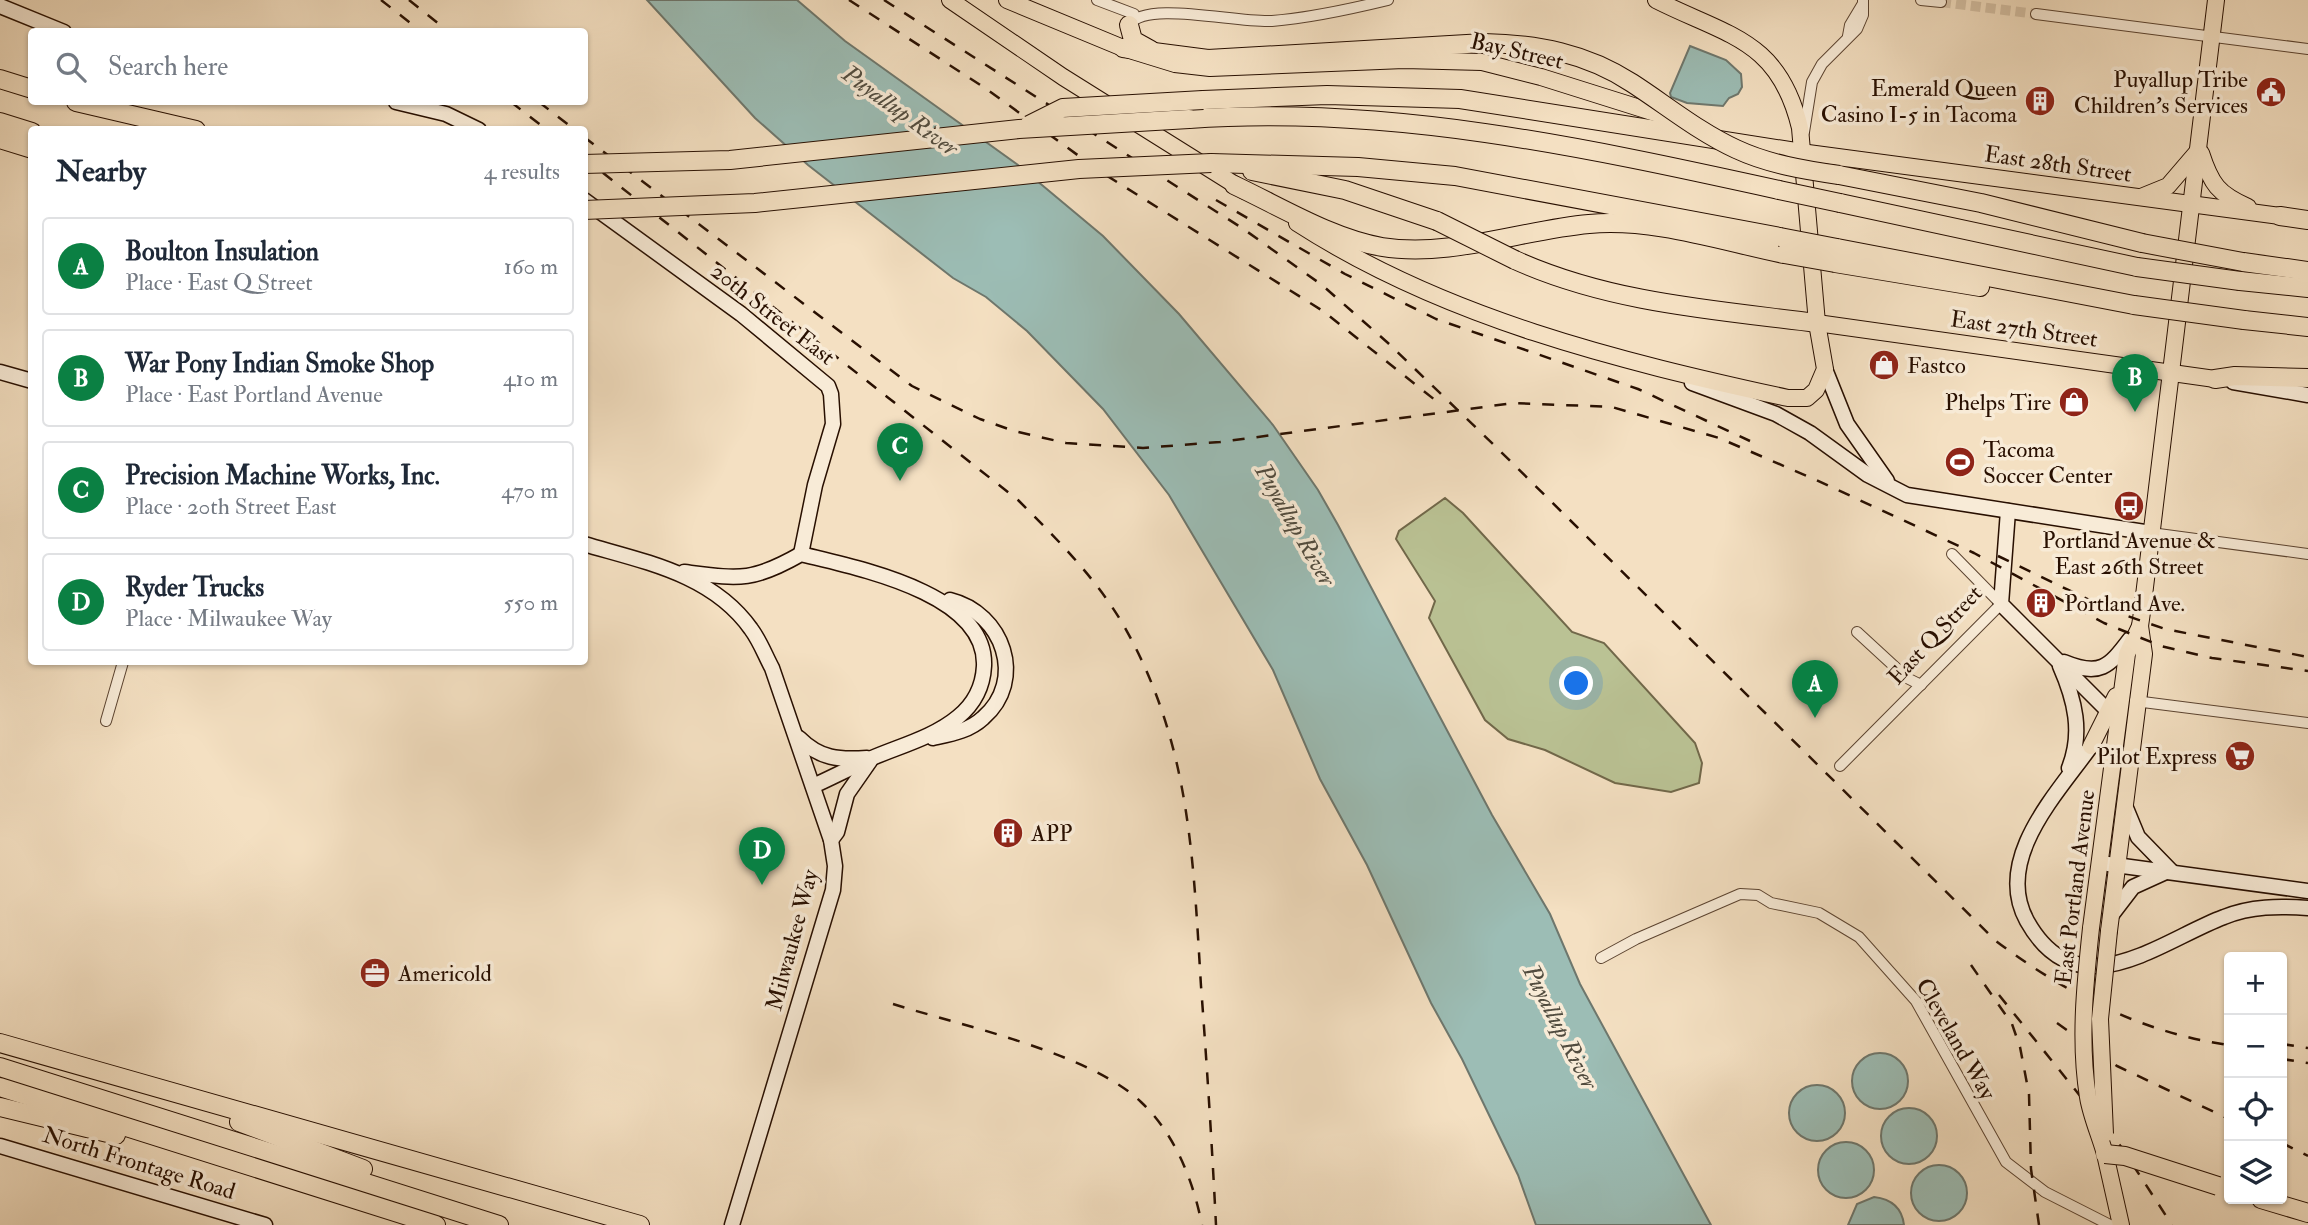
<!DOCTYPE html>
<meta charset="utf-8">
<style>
:root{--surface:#fff;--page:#f6f6f7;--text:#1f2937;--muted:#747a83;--line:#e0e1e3;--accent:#0b8043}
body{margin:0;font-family:"IM FELL Double Pica",serif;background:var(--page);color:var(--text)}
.controls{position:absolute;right:21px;bottom:21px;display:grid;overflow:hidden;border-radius:7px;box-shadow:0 2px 5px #0004}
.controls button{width:63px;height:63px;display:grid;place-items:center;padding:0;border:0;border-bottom:2px solid var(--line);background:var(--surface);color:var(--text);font:35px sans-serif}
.you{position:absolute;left:1577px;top:684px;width:24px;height:24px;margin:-18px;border:5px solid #fff;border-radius:50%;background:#1a73e8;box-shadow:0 0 0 10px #1a73e833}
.badge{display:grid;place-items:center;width:46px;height:46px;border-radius:50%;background:var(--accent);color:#fff;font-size:23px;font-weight:700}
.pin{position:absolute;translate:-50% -58px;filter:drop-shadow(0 2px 4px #0008)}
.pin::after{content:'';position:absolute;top:37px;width:24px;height:21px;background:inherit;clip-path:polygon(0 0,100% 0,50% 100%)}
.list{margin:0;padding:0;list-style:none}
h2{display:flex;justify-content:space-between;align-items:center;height:91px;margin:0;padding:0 28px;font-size:30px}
h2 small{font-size:23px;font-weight:400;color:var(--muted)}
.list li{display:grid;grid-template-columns:46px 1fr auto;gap:21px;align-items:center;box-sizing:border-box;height:98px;margin:0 14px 14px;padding:0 14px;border:2px solid var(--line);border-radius:7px}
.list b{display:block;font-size:26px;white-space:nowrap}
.list p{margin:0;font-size:23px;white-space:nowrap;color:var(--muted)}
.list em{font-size:23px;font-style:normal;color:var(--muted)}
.icon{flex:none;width:38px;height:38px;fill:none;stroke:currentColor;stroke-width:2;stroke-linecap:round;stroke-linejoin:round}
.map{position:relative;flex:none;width:2308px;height:1225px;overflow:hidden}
.search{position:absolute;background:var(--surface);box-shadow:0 2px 5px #0004;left:28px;top:28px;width:560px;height:77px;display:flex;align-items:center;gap:18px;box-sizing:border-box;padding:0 24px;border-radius:7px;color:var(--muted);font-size:26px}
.panel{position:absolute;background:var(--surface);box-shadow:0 2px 5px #0004;left:28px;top:126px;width:560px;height:539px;border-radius:7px}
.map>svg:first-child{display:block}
.green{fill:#bac294;stroke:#71684a;stroke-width:2}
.water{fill:#9cbdb5;stroke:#6e776d;stroke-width:2}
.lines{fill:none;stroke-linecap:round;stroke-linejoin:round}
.street-tunnel{stroke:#d5c1a5;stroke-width:10;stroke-dasharray:10 5;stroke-linecap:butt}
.street-casing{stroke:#5b4330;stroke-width:12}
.secondary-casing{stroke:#280f00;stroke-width:17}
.primary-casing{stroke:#280f00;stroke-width:18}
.highway-casing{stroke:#280f00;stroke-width:20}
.street{stroke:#f8ebd7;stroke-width:10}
.secondary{stroke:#f8ebd7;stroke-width:14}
.primary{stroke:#f4e0c2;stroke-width:16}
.highway{stroke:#f4e0c2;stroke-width:18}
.rail{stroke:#280f00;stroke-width:2.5;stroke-dasharray:12 12;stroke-linecap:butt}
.primary-bridge-casing{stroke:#280f00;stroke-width:18;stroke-linecap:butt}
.highway-bridge-casing{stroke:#280f00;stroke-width:20;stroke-linecap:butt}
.primary-bridge{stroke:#f4e0c2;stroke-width:16}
.highway-bridge{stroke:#f4e0c2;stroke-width:18}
.labels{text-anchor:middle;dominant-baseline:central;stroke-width:7;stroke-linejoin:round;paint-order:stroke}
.street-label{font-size:23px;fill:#280f00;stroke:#f8ebd7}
.poi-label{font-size:23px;fill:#280f00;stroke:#f8ebd7;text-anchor:start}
.water-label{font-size:24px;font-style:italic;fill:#514c3f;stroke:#f8ebd7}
</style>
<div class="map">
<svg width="2308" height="1225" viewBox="0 0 2308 1225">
<rect width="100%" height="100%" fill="#f4e0c2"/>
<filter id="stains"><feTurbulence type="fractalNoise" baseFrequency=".00286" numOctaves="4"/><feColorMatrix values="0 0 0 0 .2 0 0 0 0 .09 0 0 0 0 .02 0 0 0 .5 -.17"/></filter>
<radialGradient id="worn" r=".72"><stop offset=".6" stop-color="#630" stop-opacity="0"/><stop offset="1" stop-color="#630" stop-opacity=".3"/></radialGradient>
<path class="green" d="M 1445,498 L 1463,513 L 1572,632 L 1604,643 L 1695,743 L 1702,763 L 1699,783 L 1671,792 L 1615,783 L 1545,750 L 1508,739 L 1485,720 L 1429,618 L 1435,601 L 1396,539 L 1399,531 Z"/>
<g class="water">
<path d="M 647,0 L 797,0 L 845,41 L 1018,165 L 1103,236 L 1179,314 L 1273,425 L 1318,490 L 1338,525 L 1492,815 L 1550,914 L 1580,984 L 1711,1225 L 1536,1225 L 1518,1175 L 1462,1059 L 1431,1003 L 1367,865 L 1320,779 L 1273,670 L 1169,495 L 1103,409 L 1027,331 L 986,297 L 953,278 L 808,165 L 755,118 Z"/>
<path d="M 1690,46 L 1726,60 L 1741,74 L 1742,87 L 1738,94 L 1729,98 L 1723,106 L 1687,103 L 1671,97 L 1670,93 Z"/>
<circle cx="1880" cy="1081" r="28"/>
<circle cx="1817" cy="1113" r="28"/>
<circle cx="1909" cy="1136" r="28"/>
<circle cx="1846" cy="1170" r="28"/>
<circle cx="1939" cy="1193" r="28"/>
<path d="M 1874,1197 C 1891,1199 1902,1207 1904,1225 L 1848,1225 L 1857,1204 Z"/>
</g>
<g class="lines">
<path class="street-tunnel" d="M 1941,2 L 2036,14"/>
<g class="street-casing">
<g id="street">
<path d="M 1097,0 L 1134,14"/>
<path d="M 1921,0 L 1941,2"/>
<path d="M 2036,14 L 2308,49"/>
<path d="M 1129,25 C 1146,0 1235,23 1272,21 C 1310,18 1351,9 1388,0"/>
<path d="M 1848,36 L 1850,25 L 1862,5"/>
<path d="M 1804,132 L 1812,82 L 1822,64 L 1857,29 L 1863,15 L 1863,0"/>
<path d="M 2151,533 L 2308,554"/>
<path d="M 1857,632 L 1907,678 L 1921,685"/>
<path d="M 2135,701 L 2308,723"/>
<path d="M 106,721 L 123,662"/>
<path d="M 1840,766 L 2001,604 L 1952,554"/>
<path d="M 1601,958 L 1636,939 L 1740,894 L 1758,895 L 1771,903 L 1819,913 L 1859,937 L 1916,1001 L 2006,1162 L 2045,1192 L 2110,1225"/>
</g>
</g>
<g class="secondary-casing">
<g id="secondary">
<path d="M 0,6 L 64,32"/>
<path d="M 396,102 L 446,114 L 479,130"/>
<path d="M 584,200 L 741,314 L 828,386 L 831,394 L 833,424 L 815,485 L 801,554"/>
<path d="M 1825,369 L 1847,424 L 1887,481"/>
<path d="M 0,372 L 32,381"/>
<path d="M 2233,382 L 2308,395"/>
<path d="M 1692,383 L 1776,414 L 1810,433 L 1868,475 L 1907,495 L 2151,533"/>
<path d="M 2008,511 L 2001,604 L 2115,718"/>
<path d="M 584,544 C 645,562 712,574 751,629 C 760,641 765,655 772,668 L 831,840 L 835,866 L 833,890 L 732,1225"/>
<path d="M 684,572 C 740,579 752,582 801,554 C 857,568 987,593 984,666 C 983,686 974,704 958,717 C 934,737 900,746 872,758 C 852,767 833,777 813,786"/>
<path d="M 2064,662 C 2100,677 2109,667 2130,639"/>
<path d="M 2060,666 C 2075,700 2083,733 2069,768"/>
<path d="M 799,738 C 820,759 839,760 867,758"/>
<path d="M 933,738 C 951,734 969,731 983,718 C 1027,680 1003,613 950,600"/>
<path d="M 2091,746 C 2057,794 1993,859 2027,921 C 2078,1012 2160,941 2224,917 C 2251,906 2279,906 2308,908"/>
<path d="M 2126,808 L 2138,837 L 2171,871"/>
<path d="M 831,840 L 837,832 L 847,794 L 870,761"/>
<path d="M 2108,864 L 2308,891"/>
<path d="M 2110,917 L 2133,887 L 2166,872"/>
<path d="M 0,1146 L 265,1225"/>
</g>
</g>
<g class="primary-casing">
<g id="primary">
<path d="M 950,0 L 1063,77 L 1245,191"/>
<path d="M 1007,0 L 1123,48 L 1175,64 L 1210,68 L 1404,60 L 1482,62 L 1541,77 L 1684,122"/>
<path d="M 1793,151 L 2280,216"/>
<path d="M 2201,153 C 2211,184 2218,194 2248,207"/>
<path d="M 2141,197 L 2168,186 L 2198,151"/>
<path d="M 1297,223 C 1444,318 1618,361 1788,398 L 1807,398 L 1816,390 L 1825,369 L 1817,323 L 1800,128 C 1779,39 1727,36 1656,0"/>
<path d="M 1817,323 L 2215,379"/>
<path d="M 2091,746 L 2116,696"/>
<path d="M 2091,928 L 2127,654 L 2140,626 L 2142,612 L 2216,0"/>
<path d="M 2109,931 L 2144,654 L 2140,626"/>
<path d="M 2105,1154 L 2121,1225"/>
</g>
</g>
<g class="highway-casing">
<g id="highway">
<path d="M 1129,25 L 1133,40 L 1151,50"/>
<path d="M 1123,48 L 1208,59 L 1484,43"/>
<path d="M 0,79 L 32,89"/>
<path d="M 1203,100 L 1327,95 L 1460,99 L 1802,153"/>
<path d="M 76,102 L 196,130"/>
<path d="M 1189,119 C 1390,105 1583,147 1779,190"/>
<path d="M 0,122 L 32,132"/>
<path d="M 0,139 L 32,149"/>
<path d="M 1211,163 L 1358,167 L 1455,176 L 1780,237"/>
<path d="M 1252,171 L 1345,190 L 1437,221"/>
<path d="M 1839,175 L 1981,203 L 2142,243"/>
<path d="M 1234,185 C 1281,207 1331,238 1382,247 C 1450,258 1521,230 1589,224 C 1653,218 1721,241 1784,254"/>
<path d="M 1840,203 L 2137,267"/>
<path d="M 2280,216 L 2308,220"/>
<path d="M 1837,248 L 2134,305"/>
<path d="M 1515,260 C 1610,303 1715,310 1817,323"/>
<path d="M 2243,262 L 2308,271"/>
<path d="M 1835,263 L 1980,287"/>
<path d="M 2240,281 L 2308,288"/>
<path d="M 2244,320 L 2308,327"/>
<path d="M 2215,379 L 2235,376 L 2308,378"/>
<path d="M 0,1043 L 640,1225"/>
<path d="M 0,1067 L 499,1225"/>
<path d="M 0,1087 L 436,1225"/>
<path d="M 0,1107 L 116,1135"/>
<path d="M 239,1122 L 363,1169"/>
<path d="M 2261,1199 L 2308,1213"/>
</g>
</g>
<use href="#street" class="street"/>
<use href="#secondary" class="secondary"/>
<use href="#primary" class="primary"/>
<use href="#highway" class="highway"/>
<g class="rail">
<path d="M 381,0 L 422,32"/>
<path d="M 409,0 L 449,32"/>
<path d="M 849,0 L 985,88 L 1101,172 L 1323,311 L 1435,400"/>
<path d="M 884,0 L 1242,228 L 1322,285 L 1388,343 L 1493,444 L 1996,941 C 2065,993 2142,1033 2229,1045"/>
<path d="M 511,102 L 547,130"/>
<path d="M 539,102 L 575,130"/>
<path d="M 584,137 L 912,386 L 980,419 L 1014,431 L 1066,443 L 1143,448 L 1220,442 L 1514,403 L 1612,407 L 1719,438 L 1814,479 L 1974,553 L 2104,623 L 2161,646 L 2212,658 L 2308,671"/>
<path d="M 584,158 L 1018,500 C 1057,539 1096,578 1124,626 C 1190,743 1193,856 1201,986 C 1207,1066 1212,1145 1216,1225"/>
<path d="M 1216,200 L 1345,274 L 1436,319 L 1638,389 L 1750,441"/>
<path d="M 1998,556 L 2110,610 L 2165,629 L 2308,657"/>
<path d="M 1971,965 L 2012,1024 L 2020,1047 L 2029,1094 L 2031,1169 L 2039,1225"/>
<path d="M 1999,995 L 2122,1148 L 2172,1225"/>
<path d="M 893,1004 C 963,1026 1090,1053 1141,1102 C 1175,1134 1193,1180 1202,1225"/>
<path d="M 2057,1023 L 2117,1066 L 2229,1119"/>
<path d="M 2282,1044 L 2308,1048"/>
<path d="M 2282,1059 L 2308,1063"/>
<path d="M 2282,1143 L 2308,1156"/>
</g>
<g class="primary-bridge-casing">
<g id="primary-bridge">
<path d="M 2091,928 C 2085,984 2079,1041 2088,1097 C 2091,1116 2100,1136 2105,1154"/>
<path d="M 2105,1134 L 2100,1019 L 2109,931"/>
</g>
</g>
<g class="highway-bridge-casing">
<g id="highway-bridge">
<path d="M 1484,43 C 1537,44 1586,53 1632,83 C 1666,105 1699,132 1736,149 C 1768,164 1804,170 1839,175"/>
<path d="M 1029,125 L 1063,108 L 1203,100"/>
<path d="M 584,164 L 730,160 L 1019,129 L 1189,119"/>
<path d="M 1779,190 L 1840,203"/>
<path d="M 584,210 L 755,203 L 1079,169 L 1211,163"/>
<path d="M 1437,221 L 1515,260"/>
<path d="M 1780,237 L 1837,248"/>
<path d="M 2142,243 L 2243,262"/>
<path d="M 1784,254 L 1835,263"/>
<path d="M 2137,267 L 2240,281"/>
<path d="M 2134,305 L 2244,320"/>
<path d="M 2105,1154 L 2125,1156 L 2218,1186"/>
</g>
</g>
<use href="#primary-bridge" class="primary-bridge"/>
<use href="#highway-bridge" class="highway-bridge"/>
</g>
<defs>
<g id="civic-disc" transform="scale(1.575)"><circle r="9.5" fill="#8f2418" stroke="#f8ebd7"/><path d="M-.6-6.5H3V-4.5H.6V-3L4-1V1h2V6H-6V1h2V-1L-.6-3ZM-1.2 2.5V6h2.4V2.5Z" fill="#fff"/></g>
<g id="building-disc" transform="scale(1.575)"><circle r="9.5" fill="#8f2418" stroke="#f8ebd7"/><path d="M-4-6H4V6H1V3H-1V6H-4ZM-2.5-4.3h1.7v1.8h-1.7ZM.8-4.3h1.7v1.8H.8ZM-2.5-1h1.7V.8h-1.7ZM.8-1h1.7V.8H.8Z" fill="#fff"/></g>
<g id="shop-disc" transform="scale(1.575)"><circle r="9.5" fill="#8f2418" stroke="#f8ebd7"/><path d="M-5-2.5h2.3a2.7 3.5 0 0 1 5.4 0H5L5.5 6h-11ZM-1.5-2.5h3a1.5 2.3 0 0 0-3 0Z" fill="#fff"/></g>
<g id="stadium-disc" transform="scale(1.575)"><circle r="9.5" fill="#8f2418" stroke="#f8ebd7"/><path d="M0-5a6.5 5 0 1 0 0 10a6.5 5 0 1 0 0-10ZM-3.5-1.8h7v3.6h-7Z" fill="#fff"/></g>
<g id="bus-disc" transform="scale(1.575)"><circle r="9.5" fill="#8f2418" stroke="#f8ebd7"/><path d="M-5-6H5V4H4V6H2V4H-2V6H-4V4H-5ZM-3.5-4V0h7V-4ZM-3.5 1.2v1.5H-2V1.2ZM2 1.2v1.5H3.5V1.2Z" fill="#fff"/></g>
<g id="supermarket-disc" transform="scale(1.575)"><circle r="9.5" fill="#8f2418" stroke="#f8ebd7"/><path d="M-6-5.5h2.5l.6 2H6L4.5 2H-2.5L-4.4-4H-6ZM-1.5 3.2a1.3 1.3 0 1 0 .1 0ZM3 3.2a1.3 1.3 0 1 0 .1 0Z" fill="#fff"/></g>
<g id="office-disc" transform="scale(1.575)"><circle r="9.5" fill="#8f2418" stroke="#f8ebd7"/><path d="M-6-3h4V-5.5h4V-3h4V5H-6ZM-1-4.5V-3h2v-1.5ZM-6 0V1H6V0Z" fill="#fff"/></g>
</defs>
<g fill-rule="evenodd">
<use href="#civic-disc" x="2271" y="92"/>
<use href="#building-disc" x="2040" y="101"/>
<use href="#shop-disc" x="1884" y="365"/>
<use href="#shop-disc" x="2074" y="402"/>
<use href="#stadium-disc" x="1960" y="462"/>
<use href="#bus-disc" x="2129" y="506"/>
<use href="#building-disc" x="2041" y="603"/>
<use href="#supermarket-disc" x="2240" y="756"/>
<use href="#building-disc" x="1008" y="833"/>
<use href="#office-disc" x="375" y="973"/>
</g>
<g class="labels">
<g class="street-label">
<text transform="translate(1517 51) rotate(13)">Bay Street</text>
<text transform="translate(2058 164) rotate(8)">East 28th Street</text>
<text transform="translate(773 314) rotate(38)">20th Street East</text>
<text transform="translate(2024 329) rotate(8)">East 27th Street</text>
<text transform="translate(1935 635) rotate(-47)">East Q Street</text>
<text transform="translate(2075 887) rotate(-83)">East Portland Avenue</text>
<text transform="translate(792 940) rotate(-75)">Milwaukee Way</text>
<text transform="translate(1956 1039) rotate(60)">Cleveland Way</text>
<text transform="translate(139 1163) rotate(17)">North Frontage Road</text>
</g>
<g class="poi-label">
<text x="2248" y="79" text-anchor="end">Puyallup Tribe<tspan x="2248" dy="26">Children's Services</tspan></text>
<text x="2017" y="88" text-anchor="end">Emerald Queen<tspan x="2017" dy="26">Casino I-5 in Tacoma</tspan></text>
<text x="1907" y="365">Fastco</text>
<text x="2051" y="402" text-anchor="end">Phelps Tire</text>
<text x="1983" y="449">Tacoma<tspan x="1983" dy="26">Soccer Center</tspan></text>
<text x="2129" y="540" text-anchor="middle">Portland Avenue &amp;<tspan x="2129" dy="26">East 26th Street</tspan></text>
<text x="2064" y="603">Portland Ave.</text>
<text x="2217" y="756" text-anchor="end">Pilot Express</text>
<text x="1031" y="833">APP</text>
<text x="398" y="973">Americold</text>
</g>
<g class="water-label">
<text transform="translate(900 111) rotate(36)">Puyallup River</text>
<text transform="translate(1295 525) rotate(60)">Puyallup River</text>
<text transform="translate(1560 1027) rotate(63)">Puyallup River</text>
</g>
</g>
<rect width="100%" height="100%" filter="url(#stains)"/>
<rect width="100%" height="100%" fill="url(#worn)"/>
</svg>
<div class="controls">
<button>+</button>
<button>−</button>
<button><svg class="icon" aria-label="locate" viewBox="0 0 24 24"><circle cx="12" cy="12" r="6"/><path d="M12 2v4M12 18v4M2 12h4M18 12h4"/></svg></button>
<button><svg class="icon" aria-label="layers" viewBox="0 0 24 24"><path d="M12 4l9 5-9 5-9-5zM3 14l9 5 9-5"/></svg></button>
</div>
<div class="you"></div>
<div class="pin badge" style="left:1815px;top:718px">A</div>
<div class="pin badge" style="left:2135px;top:412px">B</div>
<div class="pin badge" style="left:900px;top:481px">C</div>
<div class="pin badge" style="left:762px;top:885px">D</div>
<div class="search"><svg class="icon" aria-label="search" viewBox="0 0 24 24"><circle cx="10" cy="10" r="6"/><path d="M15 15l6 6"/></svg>Search here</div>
<section class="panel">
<h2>Nearby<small>4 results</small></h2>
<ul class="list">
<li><span class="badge">A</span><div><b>Boulton Insulation</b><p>Place · East Q Street</p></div><em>160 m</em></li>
<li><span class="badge">B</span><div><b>War Pony Indian Smoke Shop</b><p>Place · East Portland Avenue</p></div><em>410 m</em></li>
<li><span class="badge">C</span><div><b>Precision Machine Works, Inc.</b><p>Place · 20th Street East</p></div><em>470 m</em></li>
<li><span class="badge">D</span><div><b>Ryder Trucks</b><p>Place · Milwaukee Way</p></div><em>550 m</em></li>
</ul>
</section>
</div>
